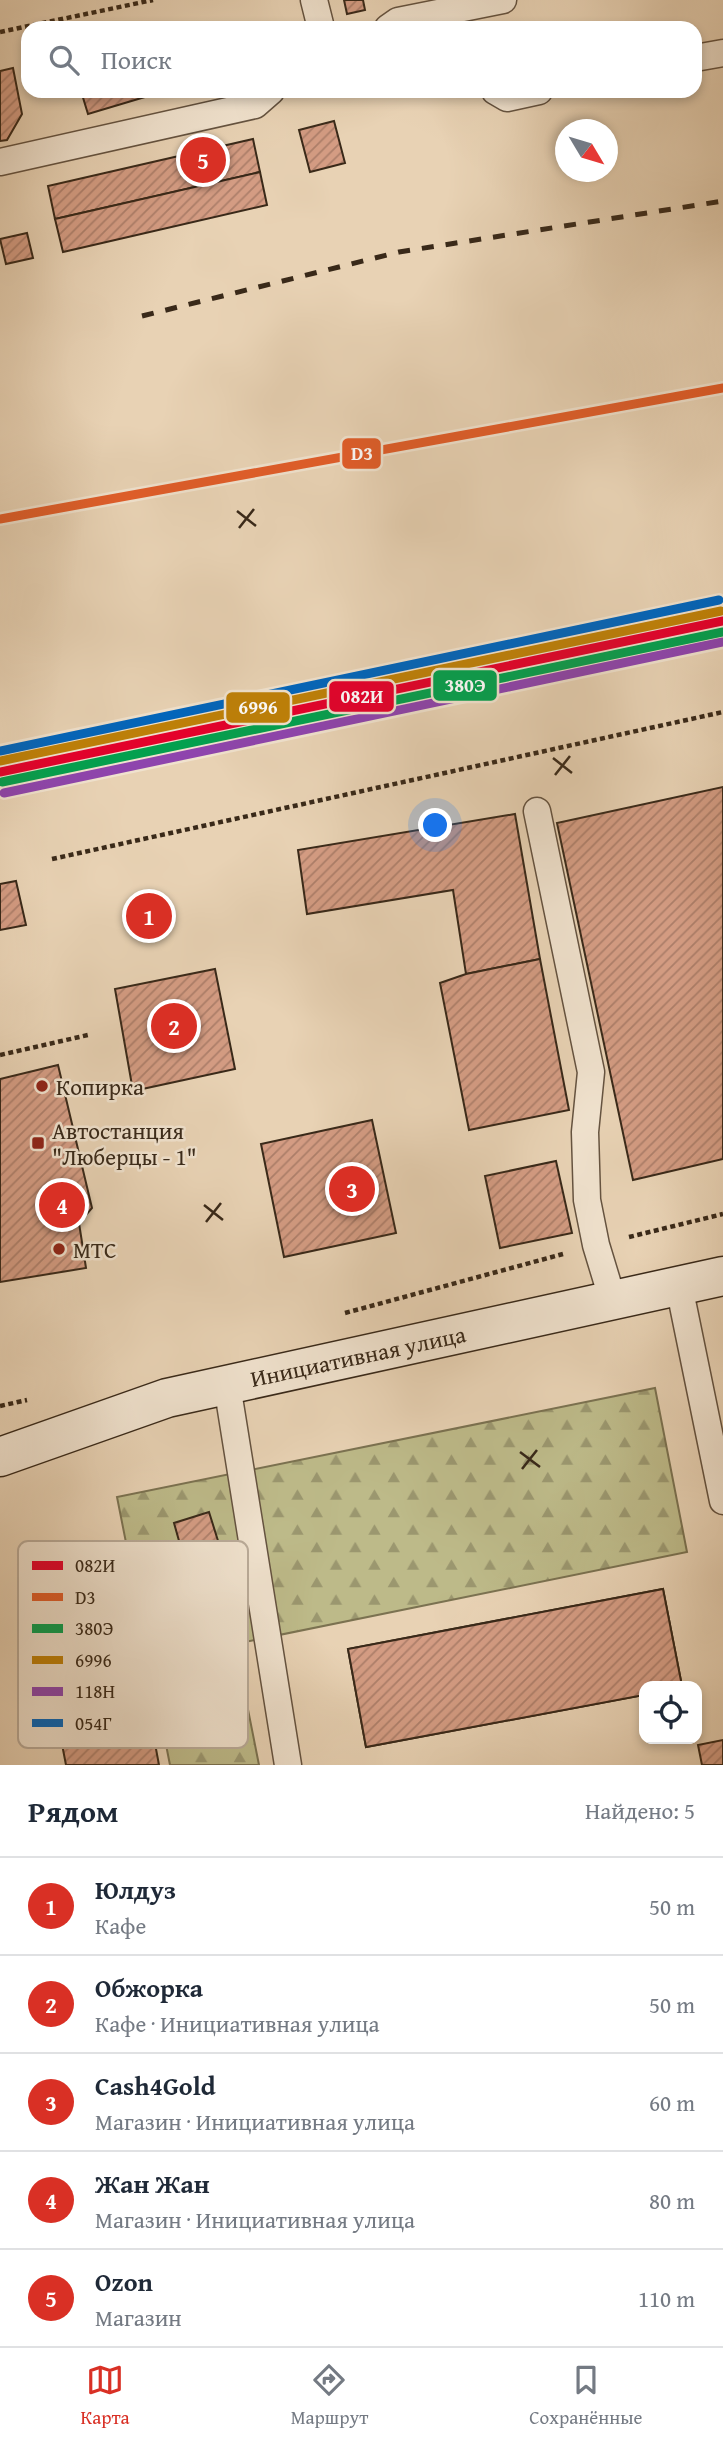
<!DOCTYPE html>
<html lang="ru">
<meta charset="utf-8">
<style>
:root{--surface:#fff;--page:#f2f2f3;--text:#1f2937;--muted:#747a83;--line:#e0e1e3;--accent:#d93025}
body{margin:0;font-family:"Gentium Book Plus",serif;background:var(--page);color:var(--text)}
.controls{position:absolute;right:21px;bottom:21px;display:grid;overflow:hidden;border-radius:14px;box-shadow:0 4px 10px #0003}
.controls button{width:63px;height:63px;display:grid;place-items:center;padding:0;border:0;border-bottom:2px solid var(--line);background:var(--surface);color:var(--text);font:35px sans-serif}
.compass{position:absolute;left:555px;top:119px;width:63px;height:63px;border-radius:50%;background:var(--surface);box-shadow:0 4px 10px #0003;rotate:128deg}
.you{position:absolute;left:436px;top:826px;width:24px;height:24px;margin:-18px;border:5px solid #fff;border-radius:50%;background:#1a73e8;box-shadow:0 0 0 10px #1a73e833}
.badge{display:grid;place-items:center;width:46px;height:46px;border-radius:50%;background:var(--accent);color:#fff;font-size:23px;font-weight:700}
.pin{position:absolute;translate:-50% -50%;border:4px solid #fff;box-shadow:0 2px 7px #0006}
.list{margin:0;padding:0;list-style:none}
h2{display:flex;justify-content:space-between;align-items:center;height:91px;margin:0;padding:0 28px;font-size:30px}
h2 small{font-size:23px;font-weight:400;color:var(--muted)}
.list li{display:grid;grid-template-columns:46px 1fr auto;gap:21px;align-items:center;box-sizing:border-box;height:98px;padding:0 28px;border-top:2px solid var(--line)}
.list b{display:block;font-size:26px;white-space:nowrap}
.list p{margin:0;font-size:23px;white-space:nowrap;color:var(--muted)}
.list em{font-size:23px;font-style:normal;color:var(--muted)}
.icon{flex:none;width:38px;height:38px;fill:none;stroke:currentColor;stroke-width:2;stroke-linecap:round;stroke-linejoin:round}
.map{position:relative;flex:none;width:723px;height:1765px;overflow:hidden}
.search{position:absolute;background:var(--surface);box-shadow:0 4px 10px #0003;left:21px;right:21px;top:21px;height:77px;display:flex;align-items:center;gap:18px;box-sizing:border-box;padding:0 24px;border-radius:21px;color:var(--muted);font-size:26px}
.sheet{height:581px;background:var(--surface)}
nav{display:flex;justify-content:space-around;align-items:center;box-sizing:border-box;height:98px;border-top:2px solid var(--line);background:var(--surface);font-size:19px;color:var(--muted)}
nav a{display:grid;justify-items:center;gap:4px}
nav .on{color:var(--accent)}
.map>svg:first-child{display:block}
.forest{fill:url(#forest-firs);stroke:#7b7251;stroke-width:2}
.building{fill:url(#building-hatch);stroke:#392919;stroke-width:2}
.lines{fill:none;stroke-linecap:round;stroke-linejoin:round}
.lane-casing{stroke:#655340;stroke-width:29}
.secondary-casing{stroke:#392919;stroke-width:41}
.path{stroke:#392919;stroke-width:4.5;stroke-dasharray:5 3.5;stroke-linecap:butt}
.lane{stroke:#f0e2ce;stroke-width:26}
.secondary{stroke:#f0e2ce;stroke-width:38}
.rail{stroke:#392919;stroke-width:5;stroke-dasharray:12 12;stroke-linecap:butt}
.rail-1-casing{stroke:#f0e2ce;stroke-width:14}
.rail-2-casing{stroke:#f0e2ce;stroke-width:14}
.rail-3-casing{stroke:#f0e2ce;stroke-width:14}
.rail-4-casing{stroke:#f0e2ce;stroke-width:14}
.rail-5-casing{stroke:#f0e2ce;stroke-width:14}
.rail-6-casing{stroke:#f0e2ce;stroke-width:14}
.rail-1{stroke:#e4002b;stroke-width:9}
.rail-2{stroke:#e15d29;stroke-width:9}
.rail-3{stroke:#03a04e;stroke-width:9}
.rail-4{stroke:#be8008;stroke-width:9}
.rail-5{stroke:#8e44ad;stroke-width:9}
.rail-6{stroke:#0065bd;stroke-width:9}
.ticks{fill:none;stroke:#392919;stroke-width:2.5}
.poi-dot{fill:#8f2418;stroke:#f0e2ce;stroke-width:2.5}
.labels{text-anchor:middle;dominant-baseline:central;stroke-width:5;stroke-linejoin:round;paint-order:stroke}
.poi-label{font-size:23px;fill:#392919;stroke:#f0e2ce;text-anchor:start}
.street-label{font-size:23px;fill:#392919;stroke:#f0e2ce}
.key{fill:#f0e2ce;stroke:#b9aa98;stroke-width:2}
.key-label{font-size:19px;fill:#392919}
.line-badge{stroke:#f0e2ce;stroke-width:2.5}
.badge-label{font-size:19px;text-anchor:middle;font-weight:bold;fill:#fff}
</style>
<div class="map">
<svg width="723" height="1765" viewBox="0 0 723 1765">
<defs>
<pattern id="forest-firs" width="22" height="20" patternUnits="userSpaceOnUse" patternTransform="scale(1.75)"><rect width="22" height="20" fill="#bdba89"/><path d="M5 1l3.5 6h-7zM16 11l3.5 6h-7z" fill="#9b976f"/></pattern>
<pattern id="building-hatch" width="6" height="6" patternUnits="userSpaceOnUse" patternTransform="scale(1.75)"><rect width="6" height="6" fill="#d49c83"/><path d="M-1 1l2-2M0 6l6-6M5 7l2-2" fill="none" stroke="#ad7f6a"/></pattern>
</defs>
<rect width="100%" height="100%" fill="#e8d2b4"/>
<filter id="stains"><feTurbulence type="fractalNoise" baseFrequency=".00286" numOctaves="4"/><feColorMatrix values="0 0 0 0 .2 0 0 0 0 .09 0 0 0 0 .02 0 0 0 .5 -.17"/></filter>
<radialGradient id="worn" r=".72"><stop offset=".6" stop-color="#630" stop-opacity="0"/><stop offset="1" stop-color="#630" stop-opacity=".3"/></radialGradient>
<path class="forest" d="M 655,1388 L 687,1552 L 235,1644 L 259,1765 L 170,1765 L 117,1497 Z"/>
<g class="building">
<path d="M 344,0 L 363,0 L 365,10 L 347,14 Z"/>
<path d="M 13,68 L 22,114 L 7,140 L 0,141 L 0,71 Z"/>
<path d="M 81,91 L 165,91 L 88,114 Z"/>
<path d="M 334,121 L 345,163 L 310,172 L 299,130 Z"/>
<path d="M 253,139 L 260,172 L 55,219 L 48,186 Z"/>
<path d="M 260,172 L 267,205 L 63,252 L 55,219 Z"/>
<path d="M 27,233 L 33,258 L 6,264 L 0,239 Z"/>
<path d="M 723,787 L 723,1159 L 633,1180 L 557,823 Z"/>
<path d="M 515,814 L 540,959 L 466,974 L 453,890 L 307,914 L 298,850 Z"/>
<path d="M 16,881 L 26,925 L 0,930 L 0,884 Z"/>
<path d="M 540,959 L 569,1110 L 469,1130 L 440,983 L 466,974 Z"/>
<path d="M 215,969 L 235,1069 L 133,1091 L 115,989 Z"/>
<path d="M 58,1065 L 92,1208 L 79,1223 L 86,1268 L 0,1282 L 0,1079 Z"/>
<path d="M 372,1120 L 396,1233 L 284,1257 L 261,1144 Z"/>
<path d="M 556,1161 L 572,1233 L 500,1248 L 485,1176 Z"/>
<path d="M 209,1512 L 219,1544 L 183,1555 L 174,1523 Z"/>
<path d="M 122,1566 L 159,1765 L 66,1765 L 31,1583 Z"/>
<path d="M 663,1589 L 682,1686 L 644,1686 L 644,1695 L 366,1747 L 348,1649 Z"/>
<path d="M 663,1589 L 682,1686 L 644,1686 L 644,1695 L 366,1747 L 348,1649 Z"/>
<path d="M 723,1740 L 723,1765 L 702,1765 L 698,1745 Z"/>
</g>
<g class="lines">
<g class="lane-casing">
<g id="lane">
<path d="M 314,0 L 321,28"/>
<path d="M 388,28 L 398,21 L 503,0"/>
<path d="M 695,58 L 723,53"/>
<path d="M 495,91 L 507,98 L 539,91"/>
<path d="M 0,162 L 255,105 L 271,91"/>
<path d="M 537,811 L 591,1072 L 585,1132 L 587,1200 L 596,1245 L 613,1301"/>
<path d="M 679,1286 L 723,1501"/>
<path d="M 227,1385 L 288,1765"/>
</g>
</g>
<g class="secondary-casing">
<path id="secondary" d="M 0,1457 L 167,1398 L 723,1276"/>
</g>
<g class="path">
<path d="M 0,32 L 153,0"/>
<path d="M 52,859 L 723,712"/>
<path d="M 0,1055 L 88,1035"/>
<path d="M 629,1237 L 723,1214"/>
<path d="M 345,1313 L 563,1254"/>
<path d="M 0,1406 L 27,1400"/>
</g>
<use href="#lane" class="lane"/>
<use href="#secondary" class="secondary"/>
<path class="rail" d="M 142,316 L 399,252 L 723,201"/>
<g class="rail-1-casing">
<path id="rail-1" d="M 0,772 L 723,621"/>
</g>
<g class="rail-2-casing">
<path id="rail-2" d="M 0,519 L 723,388"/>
</g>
<g class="rail-3-casing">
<path id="rail-3" d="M 2,782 L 723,632"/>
</g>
<g class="rail-4-casing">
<path id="rail-4" d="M 0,761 L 721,611"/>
</g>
<g class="rail-5-casing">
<path id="rail-5" d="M 4,793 L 723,642"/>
</g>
<g class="rail-6-casing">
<path id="rail-6" d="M 0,751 L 719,600"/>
</g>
<use href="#rail-1" class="rail-1"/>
<use href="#rail-2" class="rail-2"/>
<use href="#rail-3" class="rail-3"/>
<use href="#rail-4" class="rail-4"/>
<use href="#rail-5" class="rail-5"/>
<use href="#rail-6" class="rail-6"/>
</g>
<path class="ticks" d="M 237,511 L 256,526M 239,528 L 254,509M 553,758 L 572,773M 555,775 L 570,756M 204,1205 L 223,1220M 206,1222 L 221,1203M 520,1452 L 540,1467M 522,1469 L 537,1450"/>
<g class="poi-dot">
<circle cx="42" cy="1086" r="7"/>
<rect x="31" y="1136" width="14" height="14" rx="3.5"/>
<circle cx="59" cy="1249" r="7"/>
</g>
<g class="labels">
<g class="poi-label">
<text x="56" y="1086">Копирка</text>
<text x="52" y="1130">Автостанция<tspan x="52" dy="26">"Люберцы - 1"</tspan></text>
<text x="73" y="1249">МТС</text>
</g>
<g class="street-label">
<text transform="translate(358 1356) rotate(-12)">Инициативная улица</text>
</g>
</g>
<rect x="18" y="1541" width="230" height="207" rx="10" class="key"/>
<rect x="32" y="1561" width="31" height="9" fill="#e4002b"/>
<rect x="32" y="1593" width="31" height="8" fill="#e15d29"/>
<rect x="32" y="1624" width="31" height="9" fill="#03a04e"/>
<rect x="32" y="1656" width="31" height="8" fill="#be8008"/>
<rect x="32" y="1687" width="31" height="9" fill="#8e44ad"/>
<rect x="32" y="1719" width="31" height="8" fill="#0065bd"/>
<g class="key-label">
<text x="75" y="1572">082И</text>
<text x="75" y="1604">D3</text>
<text x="75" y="1635">380Э</text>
<text x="75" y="1667">6996</text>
<text x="75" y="1698">118Н</text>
<text x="75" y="1730">054Г</text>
</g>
<g class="line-badge">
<rect x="341" y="437" width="41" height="33" rx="7" fill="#e15d29"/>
<rect x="432" y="669" width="66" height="33" rx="7" fill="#03a04e"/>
<rect x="328" y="680" width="67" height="33" rx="7" fill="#e4002b"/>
<rect x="225" y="691" width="66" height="33" rx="7" fill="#be8008"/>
</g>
<g class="badge-label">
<text x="362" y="460">D3</text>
<text x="465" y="692">380Э</text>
<text x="362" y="703">082И</text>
<text x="258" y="714">6996</text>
</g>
<rect width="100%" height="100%" filter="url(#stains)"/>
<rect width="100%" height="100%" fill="url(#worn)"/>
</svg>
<div class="controls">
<button><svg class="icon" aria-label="locate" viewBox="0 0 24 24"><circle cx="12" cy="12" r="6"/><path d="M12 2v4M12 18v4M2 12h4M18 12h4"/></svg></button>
</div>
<svg class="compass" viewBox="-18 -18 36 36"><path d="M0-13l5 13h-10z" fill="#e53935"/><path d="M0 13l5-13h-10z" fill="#747a83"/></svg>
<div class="you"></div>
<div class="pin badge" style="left:149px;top:916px">1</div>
<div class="pin badge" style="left:174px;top:1026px">2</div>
<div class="pin badge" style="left:352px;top:1189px">3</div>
<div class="pin badge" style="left:62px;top:1205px">4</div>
<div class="pin badge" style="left:203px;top:160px">5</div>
<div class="search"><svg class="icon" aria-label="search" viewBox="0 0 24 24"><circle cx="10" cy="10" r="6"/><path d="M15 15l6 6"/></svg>Поиск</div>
</div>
<section class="sheet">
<h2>Рядом<small>Найдено: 5</small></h2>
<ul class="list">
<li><span class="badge">1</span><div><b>Юлдуз</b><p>Кафе</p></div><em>50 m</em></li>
<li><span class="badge">2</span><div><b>Обжорка</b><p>Кафе · Инициативная улица</p></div><em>50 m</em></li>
<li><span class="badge">3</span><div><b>Cash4Gold</b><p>Магазин · Инициативная улица</p></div><em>60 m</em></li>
<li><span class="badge">4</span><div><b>Жан Жан</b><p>Магазин · Инициативная улица</p></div><em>80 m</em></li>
<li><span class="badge">5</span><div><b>Ozon</b><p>Магазин</p></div><em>110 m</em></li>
</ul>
</section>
<nav>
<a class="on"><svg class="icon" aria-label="map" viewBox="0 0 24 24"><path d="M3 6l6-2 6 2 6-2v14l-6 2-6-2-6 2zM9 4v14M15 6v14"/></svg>Карта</a>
<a><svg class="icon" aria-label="directions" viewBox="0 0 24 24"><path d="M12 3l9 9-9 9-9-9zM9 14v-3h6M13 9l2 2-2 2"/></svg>Маршрут</a>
<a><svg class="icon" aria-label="saved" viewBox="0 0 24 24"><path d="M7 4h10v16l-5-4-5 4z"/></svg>Сохранённые</a>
</nav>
